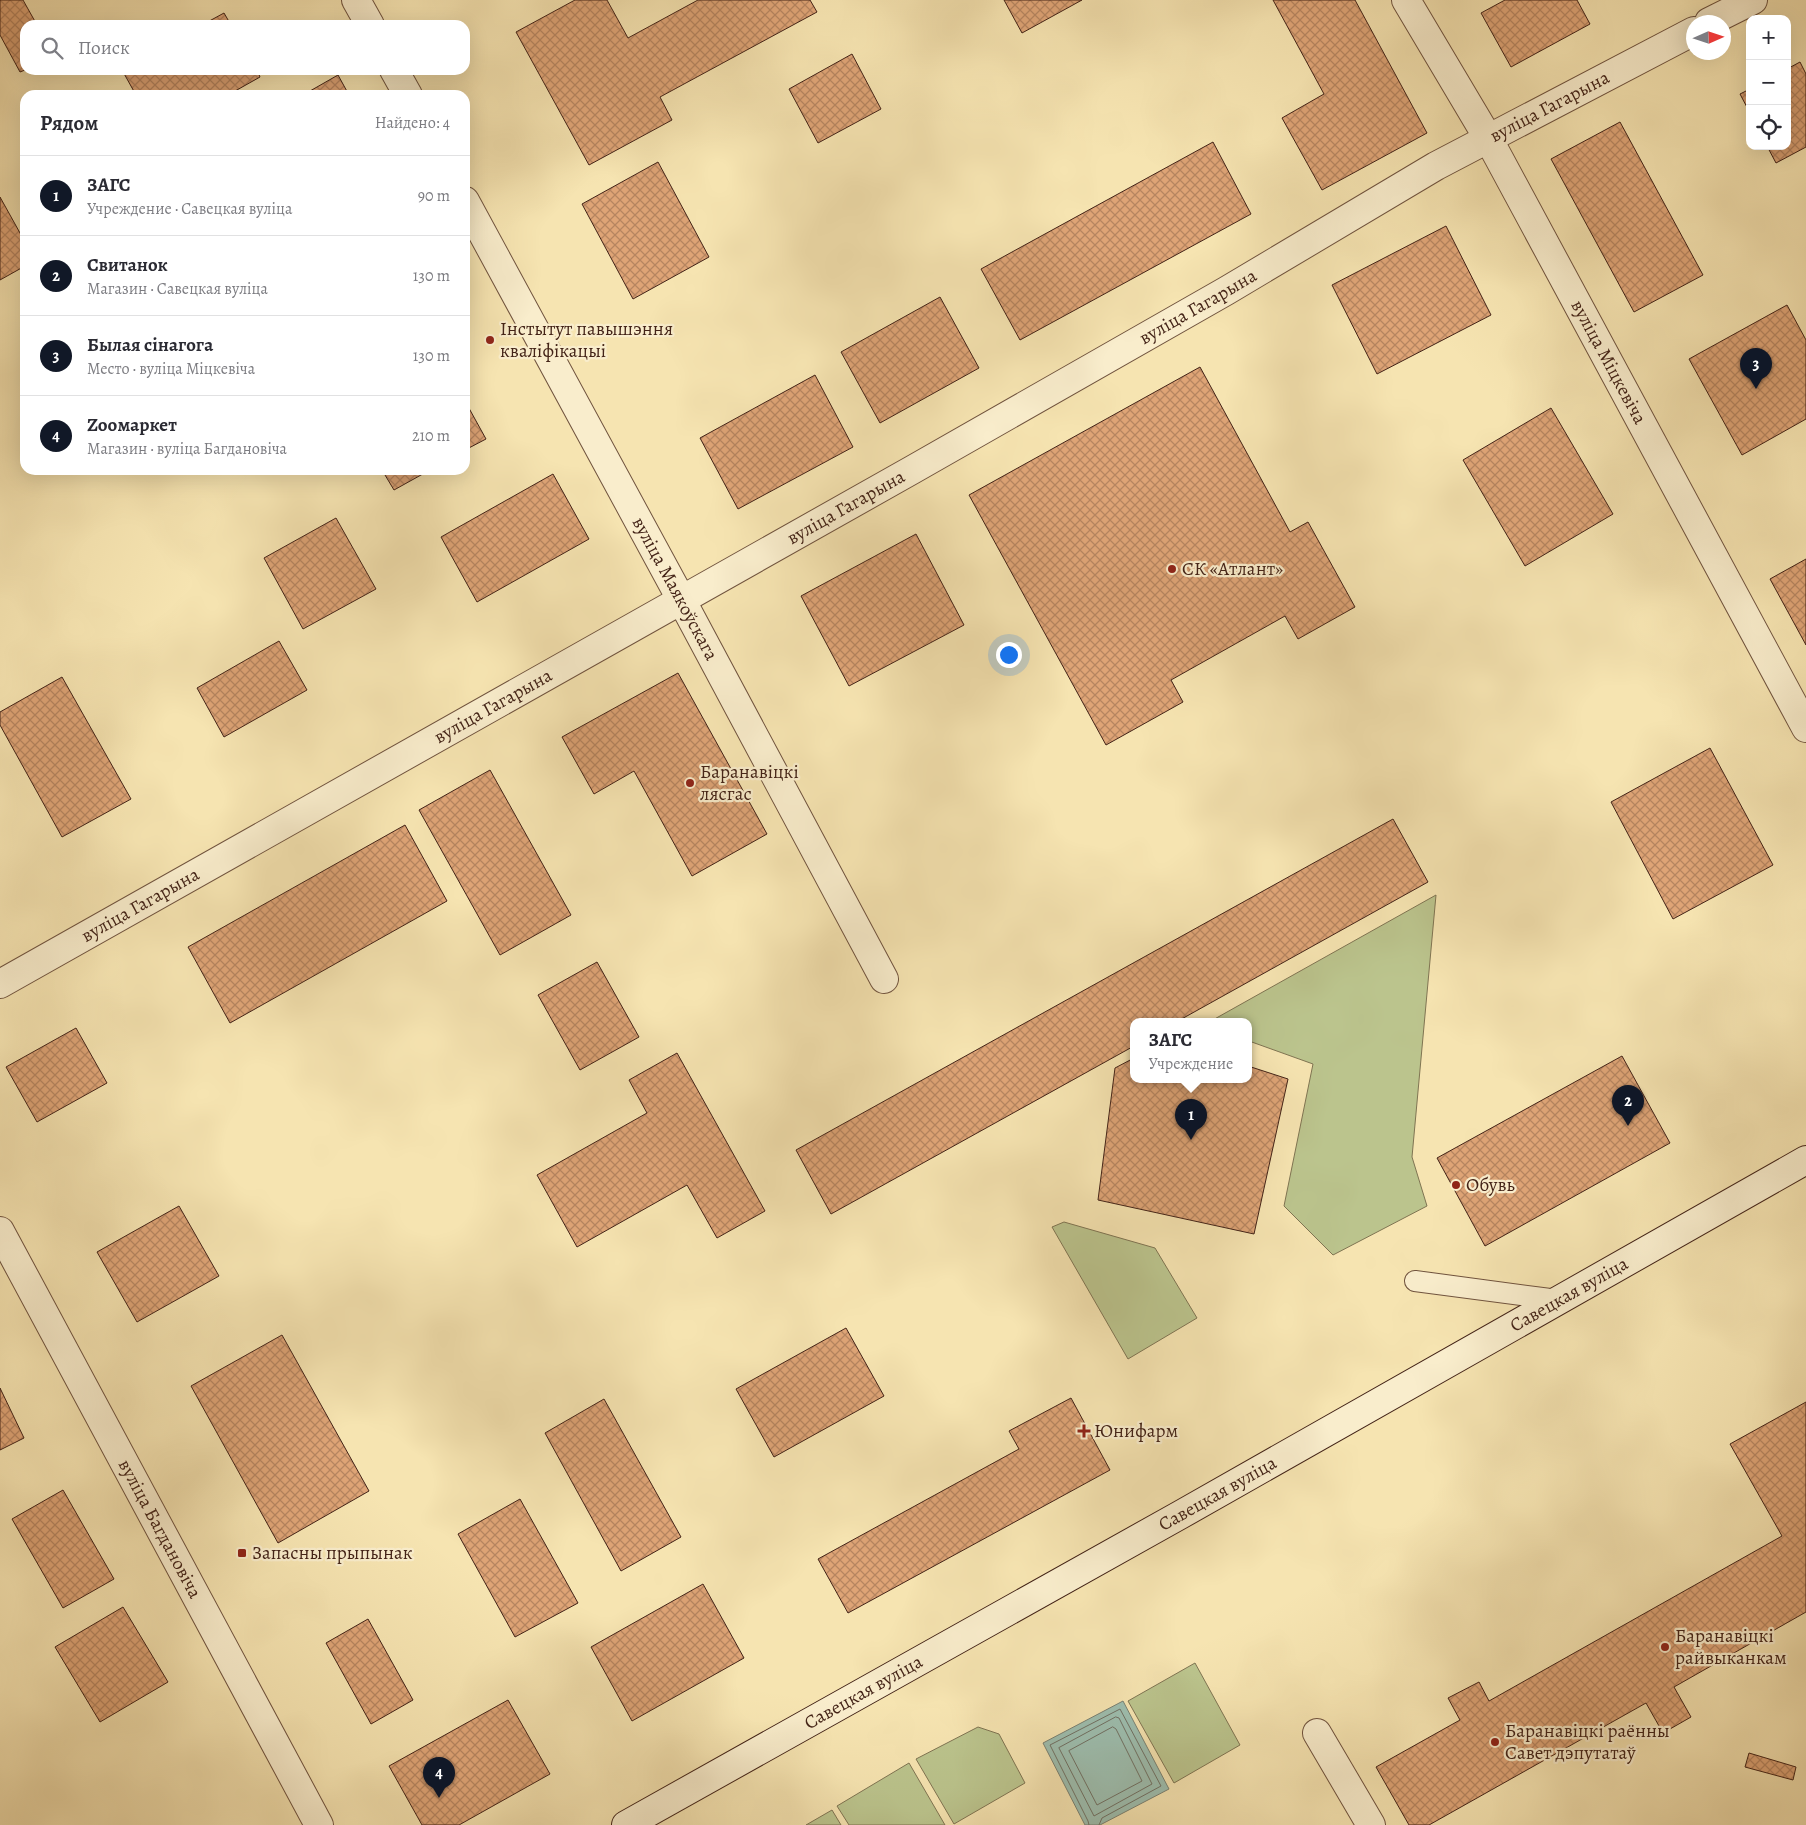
<!DOCTYPE html>
<html lang="ru">
<meta charset="utf-8">
<style>
:root{--surface:#fff;--page:#f7f7f7;--text:#2b2b33;--muted:#7c7c81;--line:#e1e1e2;--accent:#111827}
body{margin:0;font-family:Alegreya,serif;background:var(--page);color:var(--text)}
.controls{position:absolute;right:15px;top:15px;display:grid;overflow:hidden;border-radius:10px;box-shadow:0 5px 20px #0002}
.controls button{width:45px;height:45px;display:grid;place-items:center;padding:0;border:0;border-bottom:1px solid var(--line);background:var(--surface);color:var(--text);font:25px sans-serif}
.compass{position:absolute;left:1686px;top:15px;width:45px;height:45px;border-radius:50%;background:var(--surface);box-shadow:0 5px 20px #0002;rotate:87deg}
.you{position:absolute;left:1008px;top:654px;width:18px;height:18px;margin:-12px;border:4px solid #fff;border-radius:50%;background:#1a73e8;box-shadow:0 0 0 8px #1a73e833}
.badge{display:grid;place-items:center;width:32px;height:32px;border-radius:50%;background:var(--accent);color:#fff;font-size:16px;font-weight:700}
.pin{position:absolute;translate:-50% -41px;filter:drop-shadow(0 1px 2px #0008)}
.pin::after{content:'';position:absolute;top:26px;width:18px;height:15px;background:inherit;clip-path:polygon(0 0,100% 0,50% 100%)}
.popup{position:absolute;left:1130px;top:1018px;width:122px;height:65px;box-sizing:border-box;display:grid;place-content:center;border-radius:10px;background:var(--surface);filter:drop-shadow(0 1px 4px #0005);font-size:16px;white-space:nowrap;color:var(--muted)}
.popup b{font-size:19px;color:var(--text)}
.popup::after{content:'';position:absolute;left:50%;top:100%;margin-left:-10px;border:10px solid transparent;border-top-color:var(--surface)}
.list{margin:0;padding:0;list-style:none}
h2{display:flex;justify-content:space-between;align-items:center;height:65px;margin:0;padding:0 20px;font-size:21px}
h2 small{font-size:16px;font-weight:400;color:var(--muted)}
.list li{display:grid;grid-template-columns:32px 1fr auto;gap:15px;align-items:center;box-sizing:border-box;height:80px;padding:0 20px;border-top:1px solid var(--line)}
.list b{display:block;font-size:19px;white-space:nowrap}
.list p{margin:0;font-size:16px;white-space:nowrap;color:var(--muted)}
.list em{font-size:16px;font-style:normal;color:var(--muted)}
.icon{flex:none;width:28px;height:28px;fill:none;stroke:currentColor;stroke-width:2;stroke-linecap:round;stroke-linejoin:round}
.map{position:relative;flex:none;width:1806px;height:1825px;overflow:hidden}
.search{position:absolute;background:var(--surface);box-shadow:0 5px 20px #0002;left:20px;top:20px;width:450px;height:55px;display:flex;align-items:center;gap:12px;box-sizing:border-box;padding:0 18px;border-radius:15px;color:var(--muted);font-size:19px}
.panel{position:absolute;background:var(--surface);box-shadow:0 5px 20px #0002;left:20px;top:90px;width:450px;height:385px;border-radius:15px}
.map>svg:first-child{display:block}
.grass{fill:#bbc48d;stroke:#7f7452}
.water{fill:#9dbeaf;stroke:#798072}
.lines{fill:none;stroke-linecap:round;stroke-linejoin:round}
.shore{stroke:#707063;stroke-width:1}
.building{fill:url(#building-cross-hatch);stroke:#432317}
.service-casing{stroke:#70533e;stroke-width:22}
.minor-casing{stroke:#70533e;stroke-width:30}
.tertiary-casing{stroke:#70533e;stroke-width:30}
.secondary-casing{stroke:#432317;stroke-width:30}
.service{stroke:#f9edcc;stroke-width:20}
.minor{stroke:#f9edcc;stroke-width:28}
.tertiary{stroke:#f9edcc;stroke-width:28}
.secondary{stroke:#f9edcc;stroke-width:28}
.poi-dot{fill:#8f2418;stroke:#f9edcc;stroke-width:2}
.labels{text-anchor:middle;dominant-baseline:central;stroke-width:4.5;stroke-linejoin:round;paint-order:stroke}
.street-label{font-size:19px;fill:#432317;stroke:#f9edcc}
.poi-label{font-size:19px;fill:#432317;stroke:#f9edcc;text-anchor:start}
</style>
<div class="map">
<svg width="1806" height="1825" viewBox="0 0 1806 1825">
<defs>
<pattern id="building-cross-hatch" width="8" height="8" patternUnits="userSpaceOnUse" patternTransform="scale(1.25)"><rect width="8" height="8" fill="#dea476"/><path d="M0 0l8 8M0 8l8-8" fill="none" stroke="#b68560"/></pattern>
</defs>
<rect width="100%" height="100%" fill="#f6e4b1"/>
<filter id="stains"><feTurbulence type="fractalNoise" baseFrequency=".004" numOctaves="4"/><feColorMatrix values="0 0 0 0 .2 0 0 0 0 .09 0 0 0 0 .02 0 0 0 .5 -.17"/></filter>
<radialGradient id="worn" r=".72"><stop offset=".6" stop-color="#630" stop-opacity="0"/><stop offset="1" stop-color="#630" stop-opacity=".3"/></radialGradient>
<g class="grass">
<path d="M 1436,895 L 1412,1157 L 1427,1206 L 1333,1255 L 1284,1206 L 1313,1064 L 1249,1041 L 1248,1021 L 1211,1021 Z"/>
<path d="M 1064,1222 L 1155,1248 L 1197,1318 L 1128,1359 L 1052,1227 Z"/>
<path d="M 1195,1663 L 1240,1745 L 1174,1783 L 1128,1701 Z"/>
<path d="M 978,1727 L 999,1734 L 1025,1783 L 954,1824 L 916,1759 Z"/>
<path d="M 909,1763 L 945,1825 L 849,1825 L 837,1806 Z"/>
<path d="M 832,1810 L 841,1825 L 806,1825 Z"/>
</g>
<path class="water" d="M 1123,1701 L 1169,1789 L 1100,1825 L 1085,1825 L 1043,1743 Z"/>
<g class="lines">
<g class="shore">
<path d="M 1116,1717 L 1119,1718 L 1152,1784 L 1094,1816 L 1059,1748 Z"/>
<path d="M 1113,1727 L 1116,1729 L 1142,1781 L 1097,1805 L 1069,1751 Z"/>
<path d="M 1089,1825 L 1088,1821 L 1050,1745 L 1120,1709 L 1161,1786 L 1102,1818 L 1099,1825"/>
</g>
</g>
<g class="building">
<path d="M 0,0 L 23,0 L 37,25 L 25,25 L 25,70 L 20,72 L 0,35 Z"/>
<path d="M 575,0 L 607,0 L 628,38 L 698,0 L 810,0 L 817,12 L 660,97 L 672,120 L 589,165 L 516,32 Z"/>
<path d="M 1004,0 L 1082,0 L 1022,33 Z"/>
<path d="M 1273,0 L 1355,0 L 1427,133 L 1322,190 L 1282,118 L 1324,94 Z"/>
<path d="M 1505,0 L 1577,0 L 1590,24 L 1511,67 L 1481,13 Z"/>
<path d="M 224,13 L 231,25 L 202,25 Z"/>
<path d="M 852,54 L 881,109 L 818,143 L 789,89 Z"/>
<path d="M 1800,62 L 1806,74 L 1806,147 L 1776,163 L 1767,146 L 1787,146 L 1787,69 Z"/>
<path d="M 122,70 L 257,70 L 260,77 L 228,95 L 136,95 Z"/>
<path d="M 338,75 L 349,95 L 303,95 Z"/>
<path d="M 1750,89 L 1750,113 L 1740,94 Z"/>
<path d="M 1620,122 L 1703,275 L 1634,312 L 1551,159 Z"/>
<path d="M 1213,142 L 1251,214 L 1020,340 L 981,269 Z"/>
<path d="M 658,162 L 709,257 L 633,299 L 582,204 Z"/>
<path d="M 0,197 L 25,242 L 25,266 L 0,280 Z"/>
<path d="M 1446,226 L 1491,315 L 1377,374 L 1332,285 Z"/>
<path d="M 940,297 L 979,368 L 880,423 L 841,352 Z"/>
<path d="M 1787,305 L 1806,340 L 1806,419 L 1742,455 L 1689,359 Z"/>
<path d="M 1200,367 L 1290,532 L 1308,522 L 1355,607 L 1298,639 L 1285,616 L 1171,680 L 1183,702 L 1106,745 L 969,495 Z"/>
<path d="M 815,375 L 853,447 L 738,509 L 700,438 Z"/>
<path d="M 465,401 L 486,439 L 465,450 Z"/>
<path d="M 1551,408 L 1613,514 L 1525,566 L 1463,460 Z"/>
<path d="M 382,470 L 430,470 L 394,490 Z"/>
<path d="M 553,474 L 589,539 L 477,602 L 441,537 Z"/>
<path d="M 336,518 L 376,589 L 303,629 L 264,558 Z"/>
<path d="M 916,534 L 964,625 L 849,686 L 801,596 Z"/>
<path d="M 1806,559 L 1806,645 L 1770,579 Z"/>
<path d="M 279,641 L 307,690 L 224,737 L 197,688 Z"/>
<path d="M 678,673 L 767,834 L 692,876 L 634,771 L 594,794 L 562,737 Z"/>
<path d="M 62,677 L 131,799 L 62,837 L 0,725 L 0,712 Z"/>
<path d="M 1710,748 L 1773,865 L 1673,919 L 1611,802 Z"/>
<path d="M 490,770 L 571,915 L 500,955 L 419,810 Z"/>
<path d="M 1393,819 L 1428,882 L 1178,1021 L 1134,1021 L 1134,1046 L 831,1214 L 796,1150 Z"/>
<path d="M 405,825 L 447,901 L 230,1023 L 188,947 Z"/>
<path d="M 597,962 L 639,1037 L 580,1070 L 538,995 Z"/>
<path d="M 76,1028 L 107,1083 L 37,1122 L 6,1067 Z"/>
<path d="M 677,1053 L 765,1211 L 717,1238 L 687,1185 L 577,1247 L 537,1175 L 647,1113 L 629,1080 Z"/>
<path d="M 1622,1056 L 1670,1143 L 1485,1246 L 1437,1158 Z"/>
<path d="M 1134,1058 L 1134,1079 L 1248,1079 L 1248,1066 L 1288,1079 L 1254,1234 L 1098,1200 L 1115,1068 Z"/>
<path d="M 179,1206 L 219,1276 L 137,1322 L 97,1252 Z"/>
<path d="M 846,1328 L 884,1396 L 774,1457 L 736,1389 Z"/>
<path d="M 282,1335 L 369,1491 L 278,1543 L 191,1386 Z"/>
<path d="M 0,1388 L 24,1438 L 0,1450 Z"/>
<path d="M 1071,1398 L 1110,1470 L 848,1613 L 818,1559 L 1019,1449 L 1009,1431 Z"/>
<path d="M 604,1399 L 681,1537 L 621,1571 L 545,1433 Z"/>
<path d="M 1806,1402 L 1806,1612 L 1674,1687 L 1691,1717 L 1663,1733 L 1646,1703 L 1429,1825 L 1409,1825 L 1376,1767 L 1460,1720 L 1448,1698 L 1479,1682 L 1489,1701 L 1782,1536 L 1730,1444 Z"/>
<path d="M 63,1490 L 114,1579 L 63,1608 L 12,1519 Z"/>
<path d="M 520,1499 L 578,1603 L 515,1637 L 458,1534 Z"/>
<path d="M 703,1584 L 744,1658 L 632,1721 L 591,1647 Z"/>
<path d="M 123,1607 L 168,1682 L 100,1722 L 55,1647 Z"/>
<path d="M 368,1619 L 413,1700 L 371,1724 L 326,1643 Z"/>
<path d="M 508,1700 L 550,1774 L 459,1825 L 422,1825 L 389,1766 Z"/>
<path d="M 1749,1753 L 1796,1767 L 1793,1780 L 1745,1767 Z"/>
</g>
<g class="lines">
<g class="service-casing">
<path id="service" d="M 1415,1281 L 1558,1300"/>
</g>
<g class="minor-casing">
<g id="minor">
<path d="M 356,0 L 370,25"/>
<path d="M 1709,22 L 1753,0"/>
<path d="M 394,70 L 408,95"/>
<path id="s1" d="M 465,201 L 682,601 L 884,979"/>
<path id="s2" d="M 0,984 L 912,470 L 1226,291 L 1436,166 L 1694,31"/>
<path id="s3" d="M 0,1231 L 319,1825"/>
<path d="M 1317,1733 L 1371,1825"/>
</g>
</g>
<g class="tertiary-casing">
<g id="tertiary">
<path id="s4" d="M 1406,0 L 1488,138 L 1806,728"/>
</g>
</g>
<g class="secondary-casing">
<g id="secondary">
<path id="s5" d="M 626,1825 L 1180,1515 L 1806,1160"/>
</g>
</g>
<use href="#service" class="service"/>
<use href="#minor" class="minor"/>
<use href="#tertiary" class="tertiary"/>
<use href="#secondary" class="secondary"/>
</g>
<g class="poi-dot">
<circle cx="490" cy="340" r="5"/>
<circle cx="1172" cy="569" r="5"/>
<circle cx="690" cy="783" r="5"/>
<circle cx="1456" cy="1185" r="5"/>
<path d="M1081.5 1423.5h5v5h5v5h-5v5h-5v-5h-5v-5h5z"/>
<rect x="237" y="1548" width="10" height="10" rx="2.5"/>
<circle cx="1665" cy="1647" r="5"/>
<circle cx="1495" cy="1742" r="5"/>
</g>
<g class="labels">
<g class="street-label">
<text stroke="none"><textPath href="#s2" startOffset="1781">вуліца Гагарына</textPath></text>
<text stroke="none"><textPath href="#s2" startOffset="1376">вуліца Гагарына</textPath></text>
<text stroke="none"><textPath href="#s4" startOffset="415">вуліца Міцкевіча</textPath></text>
<text stroke="none"><textPath href="#s2" startOffset="971">вуліца Гагарына</textPath></text>
<text stroke="none"><textPath href="#s1" startOffset="441">вуліца Маякоўскага</textPath></text>
<text stroke="none"><textPath href="#s2" startOffset="566">вуліца Гагарына</textPath></text>
<text stroke="none"><textPath href="#s2" startOffset="161">вуліца Гагарына</textPath></text>
<text stroke="none"><textPath href="#s5" startOffset="1082">Савецкая вуліца</textPath></text>
<text stroke="none"><textPath href="#s5" startOffset="678">Савецкая вуліца</textPath></text>
<text stroke="none"><textPath href="#s3" startOffset="338">вуліца Багдановіча</textPath></text>
<text stroke="none"><textPath href="#s5" startOffset="272">Савецкая вуліца</textPath></text>
</g>
<g class="poi-label">
<text x="500" y="329">Інстытут павышэння<tspan x="500" dy="22">кваліфікацыі</tspan></text>
<text x="1182" y="569">СК «Атлант»</text>
<text x="700" y="772">Баранавіцкі<tspan x="700" dy="22">лясгас</tspan></text>
<text x="1466" y="1185">Обувь</text>
<text x="1094" y="1431">Юнифарм</text>
<text x="252" y="1553">Запасны прыпынак</text>
<text x="1675" y="1636">Баранавіцкі<tspan x="1675" dy="22">райвыканкам</tspan></text>
<text x="1505" y="1731">Баранавіцкі раённы<tspan x="1505" dy="22">Савет дэпутатаў</tspan></text>
</g>
</g>
<rect width="100%" height="100%" filter="url(#stains)"/>
<rect width="100%" height="100%" fill="url(#worn)"/>
</svg>
<div class="controls">
<button>+</button>
<button>−</button>
<button><svg class="icon" aria-label="locate" viewBox="0 0 24 24"><circle cx="12" cy="12" r="6"/><path d="M12 2v4M12 18v4M2 12h4M18 12h4"/></svg></button>
</div>
<svg class="compass" viewBox="-18 -18 36 36"><path d="M0-13l5 13h-10z" fill="#e53935"/><path d="M0 13l5-13h-10z" fill="#7c7c81"/></svg>
<div class="you"></div>
<div class="pin badge" style="left:1191px;top:1140px">1</div>
<div class="popup"><b>ЗАГС</b>Учреждение</div>
<div class="pin badge" style="left:1628px;top:1126px">2</div>
<div class="pin badge" style="left:1756px;top:389px">3</div>
<div class="pin badge" style="left:439px;top:1798px">4</div>
<div class="search"><svg class="icon" aria-label="search" viewBox="0 0 24 24"><circle cx="10" cy="10" r="6"/><path d="M15 15l6 6"/></svg>Поиск</div>
<section class="panel">
<h2>Рядом<small>Найдено: 4</small></h2>
<ul class="list">
<li><span class="badge">1</span><div><b>ЗАГС</b><p>Учреждение · Савецкая вуліца</p></div><em>90 m</em></li>
<li><span class="badge">2</span><div><b>Свитанок</b><p>Магазин · Савецкая вуліца</p></div><em>130 m</em></li>
<li><span class="badge">3</span><div><b>Былая сінагога</b><p>Место · вуліца Міцкевіча</p></div><em>130 m</em></li>
<li><span class="badge">4</span><div><b>Zooмаркет</b><p>Магазин · вуліца Багдановіча</p></div><em>210 m</em></li>
</ul>
</section>
</div>
